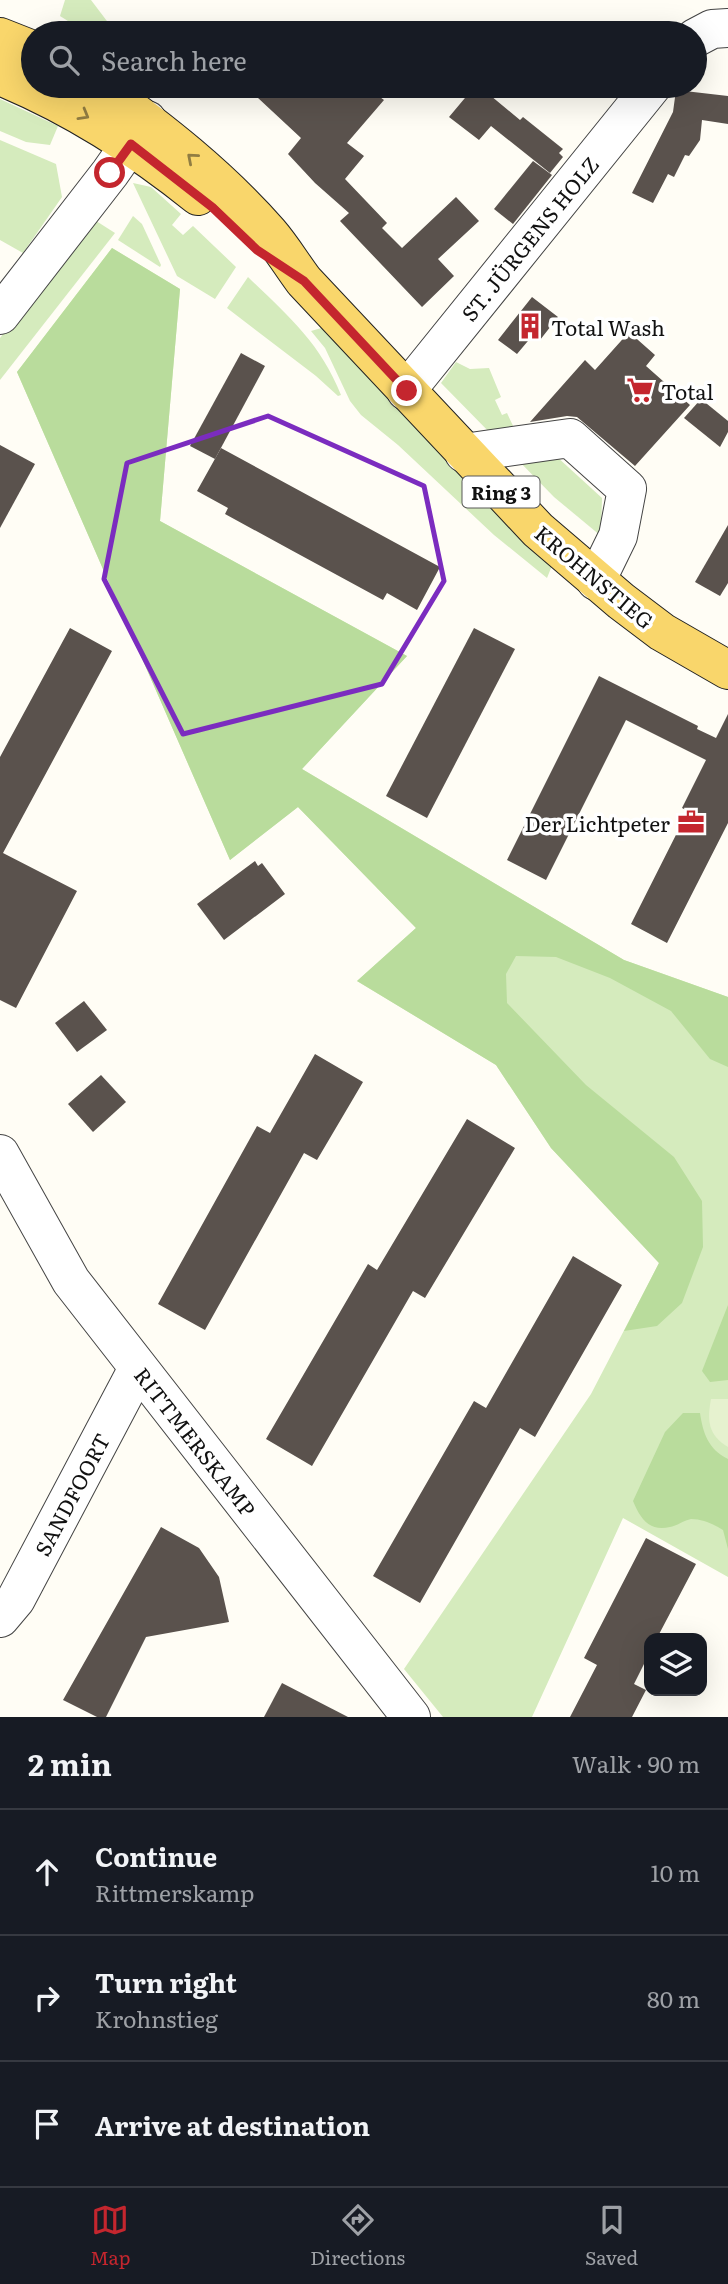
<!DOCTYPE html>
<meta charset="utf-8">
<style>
:root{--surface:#171b24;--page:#20242c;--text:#f1f3f6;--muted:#9ea1a6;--line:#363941;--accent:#c4262e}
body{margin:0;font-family:Literata,serif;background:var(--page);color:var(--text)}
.controls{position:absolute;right:21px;bottom:21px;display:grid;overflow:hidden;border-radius:14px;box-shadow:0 7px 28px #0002}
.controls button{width:63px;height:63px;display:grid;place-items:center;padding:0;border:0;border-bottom:2px solid var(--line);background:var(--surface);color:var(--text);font:35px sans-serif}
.stop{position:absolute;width:21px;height:21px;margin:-16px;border:5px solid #c4262e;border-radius:50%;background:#fff}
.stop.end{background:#c4262e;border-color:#fff;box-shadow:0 2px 7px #0008}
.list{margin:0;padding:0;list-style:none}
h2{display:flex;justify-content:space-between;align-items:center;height:91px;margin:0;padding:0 28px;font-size:30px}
h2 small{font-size:23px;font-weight:400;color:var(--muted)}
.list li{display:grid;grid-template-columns:46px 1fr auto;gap:21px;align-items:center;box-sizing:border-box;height:126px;padding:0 28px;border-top:2px solid var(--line)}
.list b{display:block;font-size:26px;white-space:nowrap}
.list p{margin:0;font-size:23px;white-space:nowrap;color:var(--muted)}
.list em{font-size:23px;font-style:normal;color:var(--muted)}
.icon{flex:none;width:38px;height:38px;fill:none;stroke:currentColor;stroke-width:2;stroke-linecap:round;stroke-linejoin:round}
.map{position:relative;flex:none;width:728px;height:1717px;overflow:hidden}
.search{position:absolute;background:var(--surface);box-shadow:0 7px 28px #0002;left:21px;right:21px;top:21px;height:77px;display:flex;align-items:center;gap:18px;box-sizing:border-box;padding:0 24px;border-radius:38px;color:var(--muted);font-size:26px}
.sheet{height:469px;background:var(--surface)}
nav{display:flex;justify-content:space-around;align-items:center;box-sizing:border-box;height:98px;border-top:2px solid var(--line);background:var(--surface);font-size:19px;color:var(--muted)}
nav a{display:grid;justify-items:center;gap:4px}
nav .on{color:var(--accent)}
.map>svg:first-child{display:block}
.green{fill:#d5ebbd}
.forest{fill:#b9dc9c}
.pitch{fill:#e6f2cf}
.building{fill:#5a524d}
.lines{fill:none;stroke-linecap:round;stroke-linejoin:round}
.minor-casing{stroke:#444;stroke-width:40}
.major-casing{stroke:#222;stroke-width:40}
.minor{stroke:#fff;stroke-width:38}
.major{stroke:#f9d66b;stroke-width:38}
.oneway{stroke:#917d42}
.route{stroke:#c4262e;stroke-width:9}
.marked{fill:none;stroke:#7b2cbf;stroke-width:5;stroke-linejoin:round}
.labels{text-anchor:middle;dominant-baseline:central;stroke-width:7;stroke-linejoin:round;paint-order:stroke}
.shield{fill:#fff;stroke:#585858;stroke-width:2}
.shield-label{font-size:19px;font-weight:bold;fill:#111}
.street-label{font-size:21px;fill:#111;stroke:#fff}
.poi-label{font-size:21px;fill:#111;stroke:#fff;text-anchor:start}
</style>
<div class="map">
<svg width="728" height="1717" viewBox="0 0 728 1717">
<rect width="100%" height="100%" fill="#fffdf5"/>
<g class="green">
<path d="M 65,0 L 91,0 L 116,33 L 87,33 L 60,16 Z"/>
<path d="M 0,99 L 58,126 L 50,145 L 26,142 L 0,131 Z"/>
<path d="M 0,140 L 56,164 L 62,197 L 23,253 L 0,240 Z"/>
<path d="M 133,183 L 151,187 L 181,214 L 172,225 L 183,235 L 193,226 L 236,267 L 215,299 L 177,276 Z"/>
<path d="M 133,216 L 142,224 L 161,265 L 160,267 L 118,240 Z"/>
<path d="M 93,219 L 115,233 L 0,380 L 0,338 Z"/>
<path d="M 112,248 L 180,289 L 160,521 L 407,656 L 302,769 L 624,960 L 728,997 L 728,1577 L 623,1518 L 532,1717 L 443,1717 L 404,1669 L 591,1394 L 659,1263 L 551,1148 L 496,1065 L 357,981 L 416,928 L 298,807 L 230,860 L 17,372 Z"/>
<path d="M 248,277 C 287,315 320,342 341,395 L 338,396 L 316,376 L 227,308 Z"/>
<path d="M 325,327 L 553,563 L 547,578 L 494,535 L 398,445 L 361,415 L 350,401 L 325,348 L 311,331 Z"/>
<path d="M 456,362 L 470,369 L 489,368 L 501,397 L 495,400 L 502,415 L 507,413 L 515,430 L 495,438 L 441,383 Z"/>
<path d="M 556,456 L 602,498 L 601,536 L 554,497 L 515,457 Z"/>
</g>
<g class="forest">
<path d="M 112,248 L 180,289 L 160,521 L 407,656 L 302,769 L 624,960 L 728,997 L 728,1067 L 710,1059 L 671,1011 L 610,978 L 556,957 L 516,956 L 506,974 L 507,1003 L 586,1085 L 674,1157 L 702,1201 L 703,1247 L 682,1303 L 657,1326 L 624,1331 L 659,1263 L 551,1148 L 496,1065 L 357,981 L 416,928 L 298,807 L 230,860 L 17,372 Z"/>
<path d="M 728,1305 L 728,1380 L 710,1382 L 702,1371 Z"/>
<path d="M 683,1413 L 700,1413 C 703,1433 708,1449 728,1459 L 728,1549 L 723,1530 C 713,1524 703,1519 691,1519 C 684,1520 677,1526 670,1527 C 649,1532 640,1518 633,1501 L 665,1432 Z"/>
</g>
<path class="pitch" d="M 711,1399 L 728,1399 L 728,1447 C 708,1435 707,1421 711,1399 Z"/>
<g class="building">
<path d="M 245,86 L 365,86 L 384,100 L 347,143 L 364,156 L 345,179 L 387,223 L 382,228 L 402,248 L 456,197 L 479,221 L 438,259 L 454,276 L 422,307 L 340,221 L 349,213 L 315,183 L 288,154 L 301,138 Z"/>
<path d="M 475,86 L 479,86 L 520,120 L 523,117 L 563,149 L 559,153 L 563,157 L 550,173 L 491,126 L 479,140 L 449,117 Z"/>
<path d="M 676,90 L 728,96 L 728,124 L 702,120 L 700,140 L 689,156 L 685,155 L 674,177 L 668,174 L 653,203 L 632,193 L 673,112 Z"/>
<path d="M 533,161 L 552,175 L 513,224 L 494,209 Z"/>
<path d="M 532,297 L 558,317 L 540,340 L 533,335 L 517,354 L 498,340 Z"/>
<path d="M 629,332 L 655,355 L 646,366 L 690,405 L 635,466 L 577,417 L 567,416 L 530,422 L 585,360 L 595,370 Z"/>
<path d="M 241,353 L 265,366 L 215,459 L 190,446 Z"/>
<path d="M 701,399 L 728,421 L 728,432 L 720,447 L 684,418 Z"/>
<path d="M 0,445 L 35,464 L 0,528 Z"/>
<path d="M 221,448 L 440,567 L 417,610 L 387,593 L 383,600 L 291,550 L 225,514 L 228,508 L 197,491 Z"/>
<path d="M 728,525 L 728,583 L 720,596 L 695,582 Z"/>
<path d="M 70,628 L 112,651 L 3,853 L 77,891 L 16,1008 L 0,1000 L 0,757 Z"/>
<path d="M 474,628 L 515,649 L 427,818 L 386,796 Z"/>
<path d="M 599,676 L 698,726 L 697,729 L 716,738 L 728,714 L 728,823 L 667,943 L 631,924 L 688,811 L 682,808 L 706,760 L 626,720 L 546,880 L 507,860 Z"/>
<path d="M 255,861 L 258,866 L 262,863 L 285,894 L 224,940 L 197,904 Z"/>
<path d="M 84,1001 L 107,1030 L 77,1052 L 55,1023 Z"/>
<path d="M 315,1054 L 363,1082 L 317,1160 L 304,1153 L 205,1330 L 158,1304 L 257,1126 L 270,1133 Z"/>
<path d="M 101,1075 L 126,1102 L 93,1132 L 68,1104 Z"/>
<path d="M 467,1119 L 515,1148 L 425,1298 L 413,1291 L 312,1466 L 266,1439 L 368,1264 L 377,1270 Z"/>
<path d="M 573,1256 L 622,1285 L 535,1437 L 520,1428 L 420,1603 L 373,1576 L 474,1401 L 486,1408 Z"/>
<path d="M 161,1527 L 199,1548 L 219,1577 L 229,1622 L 146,1637 L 106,1717 L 97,1717 L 63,1700 Z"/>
<path d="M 646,1538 L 696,1564 L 657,1638 L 649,1638 L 649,1654 L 634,1684 L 646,1690 L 632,1717 L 570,1717 L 597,1665 L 584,1658 Z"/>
<path d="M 282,1683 L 348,1717 L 264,1717 Z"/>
</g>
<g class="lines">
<g class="minor-casing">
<g id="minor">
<path d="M 695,38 L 712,29 L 728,28"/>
<path d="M 0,315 L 110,173 L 147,120"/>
<path d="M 406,391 L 652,86"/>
<path d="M 464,453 L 570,438 L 627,489 L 618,536 L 596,581"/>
<path d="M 0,1154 L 71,1281 L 411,1717"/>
<path d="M 0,1618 L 16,1599 L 138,1368"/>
</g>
</g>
<g class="major-casing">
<g id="major">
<path d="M 0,37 L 33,50"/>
<path d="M 0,76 C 73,106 136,146 198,196"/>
<path d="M 99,86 C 160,130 219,176 269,233 C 282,248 292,265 304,281 L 538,530 L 621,601 L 662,632 L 728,670"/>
</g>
</g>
<use href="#minor" class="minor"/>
<use href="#major" class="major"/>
</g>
<defs><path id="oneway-chevron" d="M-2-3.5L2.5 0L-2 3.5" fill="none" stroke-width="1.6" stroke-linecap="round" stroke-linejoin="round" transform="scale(1.75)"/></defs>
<g class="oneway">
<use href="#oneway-chevron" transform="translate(84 115) rotate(30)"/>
<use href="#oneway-chevron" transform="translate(192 158) rotate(-139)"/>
</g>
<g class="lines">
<path class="route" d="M 110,173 L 131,144 L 212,207 L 257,250 L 304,281 L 407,391"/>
</g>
<path class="marked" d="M 268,416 L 424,486 L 444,581 L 382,684 L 183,734 L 104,579 L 127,463 Z"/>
<defs>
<g id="building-bare" transform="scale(2.1)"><path d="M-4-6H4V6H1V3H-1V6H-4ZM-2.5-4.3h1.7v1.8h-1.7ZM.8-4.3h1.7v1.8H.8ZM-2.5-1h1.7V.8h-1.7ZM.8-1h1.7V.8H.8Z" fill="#c4262e" stroke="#fff" stroke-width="2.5" paint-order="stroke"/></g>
<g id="supermarket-bare" transform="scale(2.1)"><path d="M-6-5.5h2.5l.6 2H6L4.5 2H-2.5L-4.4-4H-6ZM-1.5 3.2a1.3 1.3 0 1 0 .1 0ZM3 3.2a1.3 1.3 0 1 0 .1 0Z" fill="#c4262e" stroke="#fff" stroke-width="2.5" paint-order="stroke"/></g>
<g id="office-bare" transform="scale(2.1)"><path d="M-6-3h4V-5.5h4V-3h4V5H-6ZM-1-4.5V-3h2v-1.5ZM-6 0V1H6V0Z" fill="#c4262e" stroke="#fff" stroke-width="2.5" paint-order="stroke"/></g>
</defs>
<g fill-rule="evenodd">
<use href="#building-bare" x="530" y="326"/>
<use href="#supermarket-bare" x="640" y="390"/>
<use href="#office-bare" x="691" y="822"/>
</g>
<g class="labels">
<rect class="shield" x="462.5" y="476.5" width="77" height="31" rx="5"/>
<g class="shield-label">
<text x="501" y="492">Ring 3</text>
</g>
<g class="street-label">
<text transform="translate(529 238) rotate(-51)">ST. JÜRGENS HOLZ</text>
<text transform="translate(595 576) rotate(40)">KROHNSTIEG</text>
<text transform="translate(196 1441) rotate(52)">RITTMERSKAMP</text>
<text transform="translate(71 1494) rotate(-62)">SANDFOORT</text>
</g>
<g class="poi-label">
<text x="551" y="326">Total Wash</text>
<text x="661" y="390">Total</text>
<text x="670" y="822" text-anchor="end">Der Lichtpeter</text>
</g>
</g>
</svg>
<div class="controls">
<button><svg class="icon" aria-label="layers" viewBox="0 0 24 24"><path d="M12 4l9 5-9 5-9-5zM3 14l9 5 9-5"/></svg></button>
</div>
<div class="stop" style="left:110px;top:173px"></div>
<div class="stop end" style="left:407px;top:391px"></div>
<div class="search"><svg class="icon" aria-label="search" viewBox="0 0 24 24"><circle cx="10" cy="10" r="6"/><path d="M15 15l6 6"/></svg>Search here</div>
</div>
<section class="sheet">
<h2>2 min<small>Walk · 90 m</small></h2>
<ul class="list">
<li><svg class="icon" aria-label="ahead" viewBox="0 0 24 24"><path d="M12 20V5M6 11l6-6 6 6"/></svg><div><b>Continue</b><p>Rittmerskamp</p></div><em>10 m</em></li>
<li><svg class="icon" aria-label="right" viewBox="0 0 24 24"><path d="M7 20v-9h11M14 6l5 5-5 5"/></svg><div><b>Turn right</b><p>Krohnstieg</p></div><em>80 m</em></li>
<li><svg class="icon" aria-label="arrive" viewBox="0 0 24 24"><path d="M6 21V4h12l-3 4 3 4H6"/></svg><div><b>Arrive at destination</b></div></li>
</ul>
</section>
<nav>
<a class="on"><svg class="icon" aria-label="map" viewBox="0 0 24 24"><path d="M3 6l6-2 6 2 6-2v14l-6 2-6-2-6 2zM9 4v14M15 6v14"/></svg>Map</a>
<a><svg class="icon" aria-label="directions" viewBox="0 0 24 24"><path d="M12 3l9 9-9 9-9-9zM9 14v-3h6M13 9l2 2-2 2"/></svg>Directions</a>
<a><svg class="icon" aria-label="saved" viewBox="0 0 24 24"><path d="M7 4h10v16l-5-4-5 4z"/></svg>Saved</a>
</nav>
